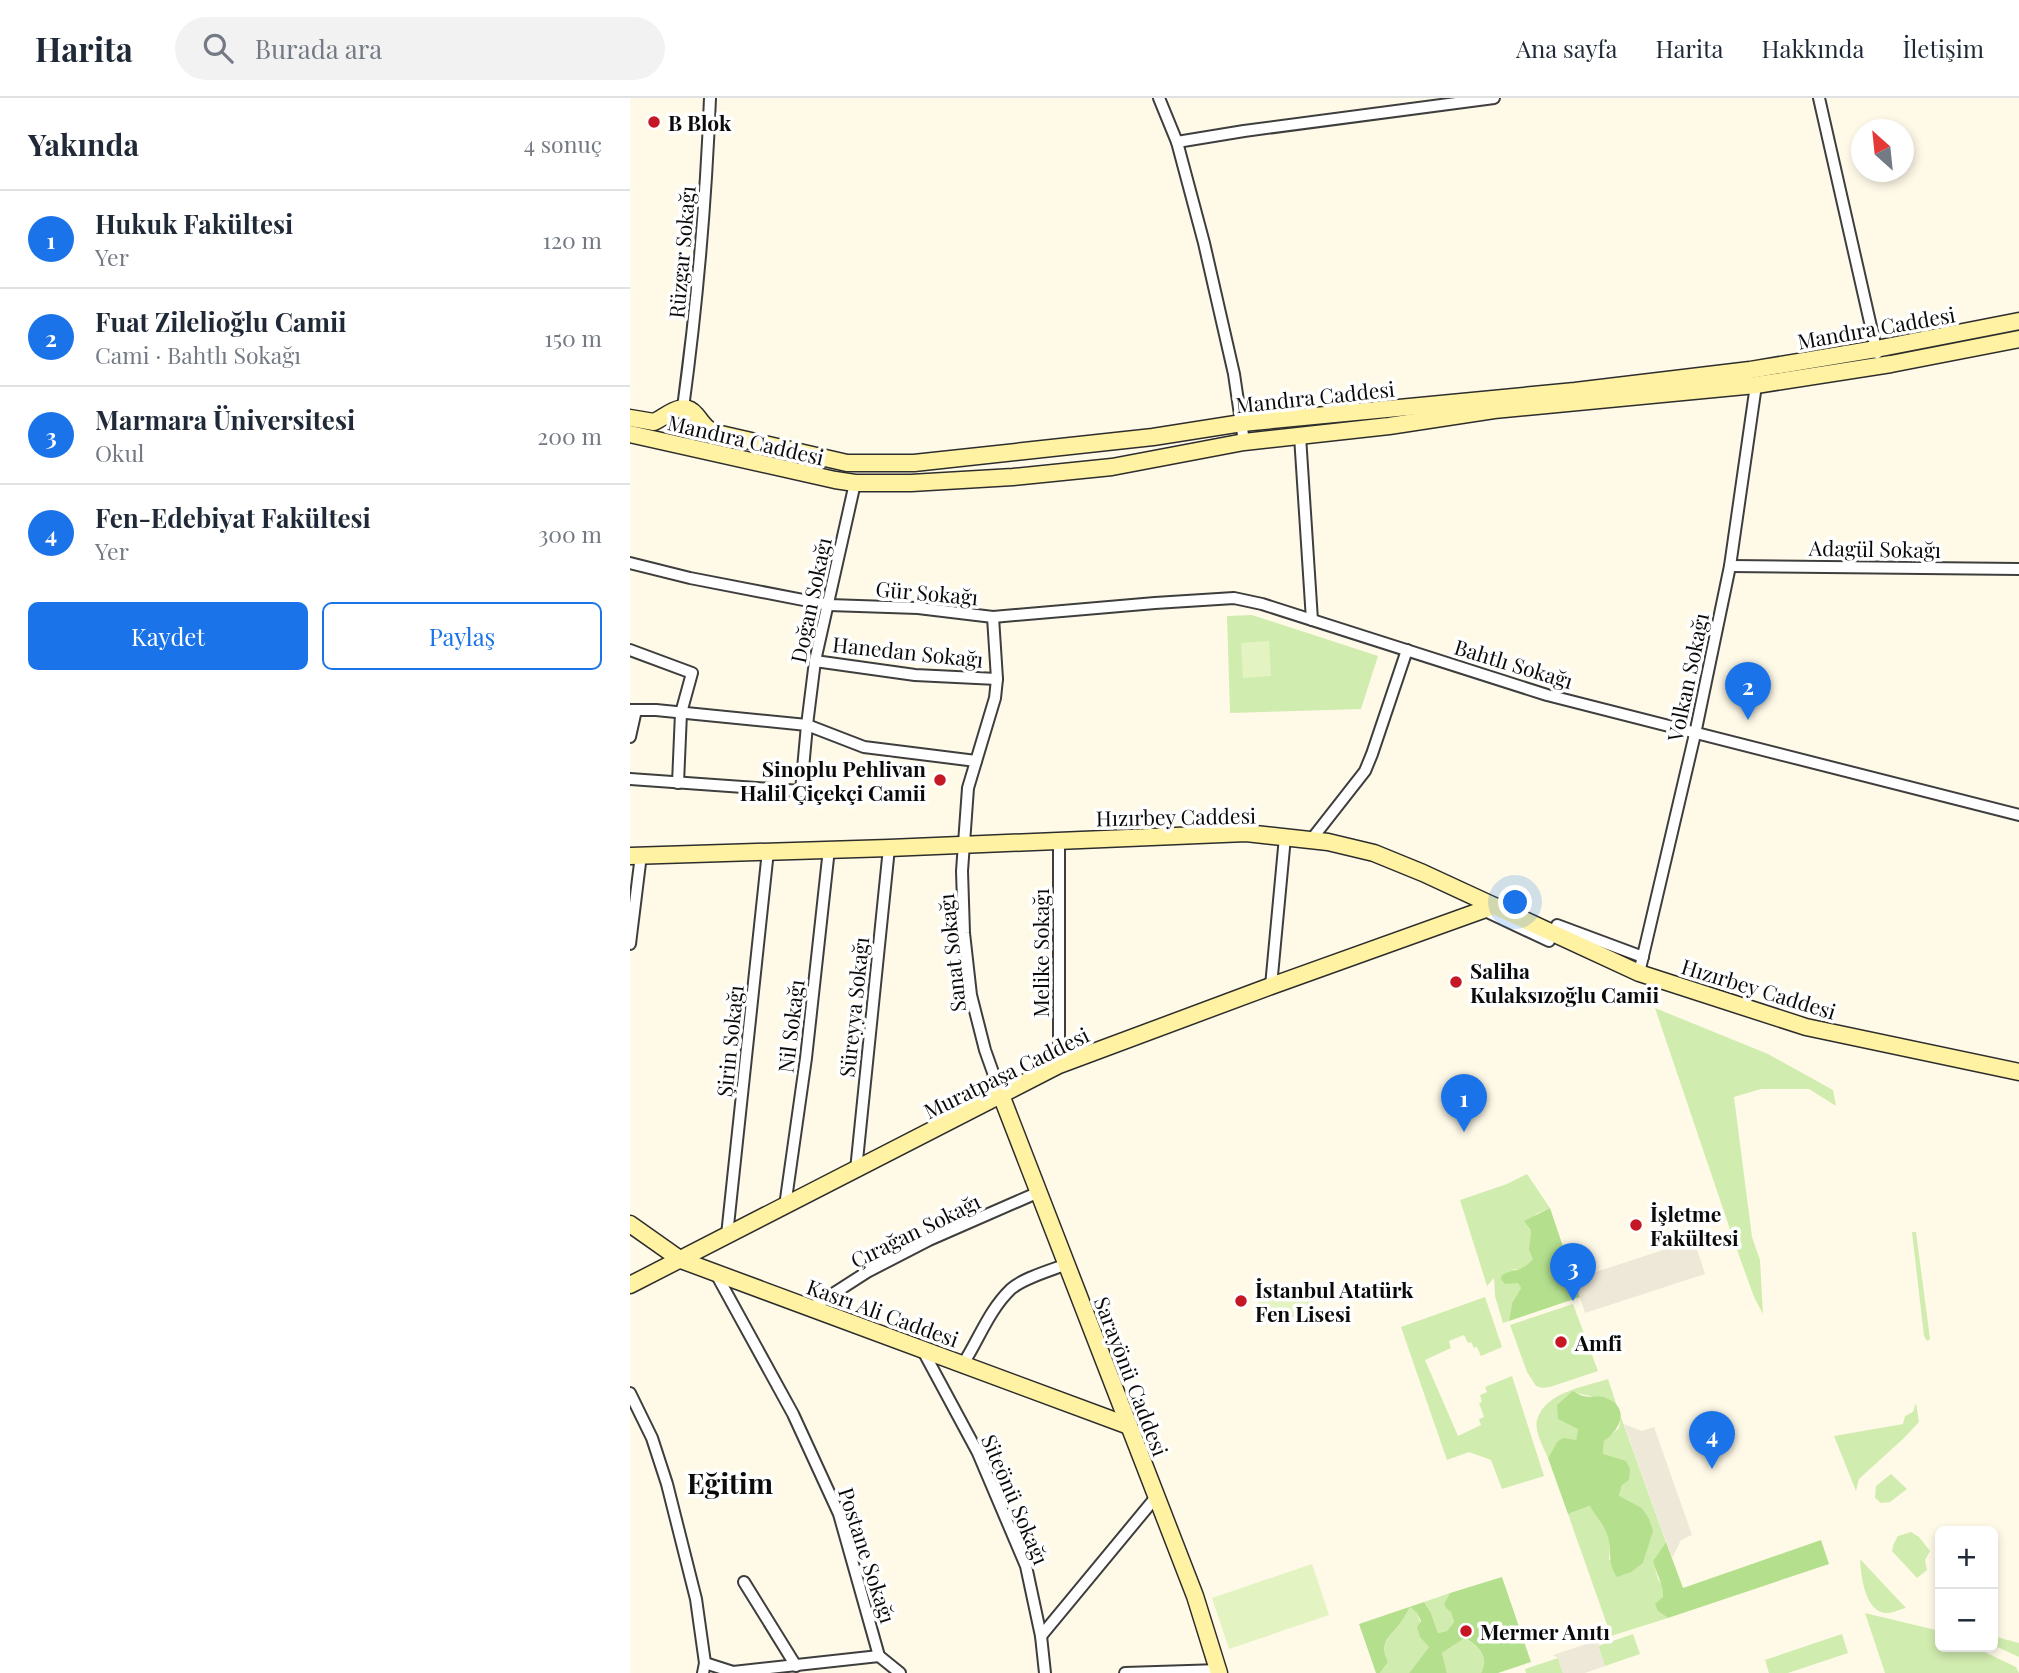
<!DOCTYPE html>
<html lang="tr">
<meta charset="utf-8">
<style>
:root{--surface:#fff;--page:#f2f2f3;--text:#1f2937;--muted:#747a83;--line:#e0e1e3;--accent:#1a73e8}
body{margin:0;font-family:"Playfair Display",serif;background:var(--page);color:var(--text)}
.controls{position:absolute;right:21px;bottom:21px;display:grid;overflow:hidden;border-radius:10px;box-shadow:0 4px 10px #0003}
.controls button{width:63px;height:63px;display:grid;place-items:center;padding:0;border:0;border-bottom:2px solid var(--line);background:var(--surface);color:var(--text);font:35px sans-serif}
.compass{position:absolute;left:1221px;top:21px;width:63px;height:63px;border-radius:50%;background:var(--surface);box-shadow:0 4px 10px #0003;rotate:333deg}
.you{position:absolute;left:886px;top:805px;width:24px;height:24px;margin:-18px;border:5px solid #fff;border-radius:50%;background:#1a73e8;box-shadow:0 0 0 10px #1a73e833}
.badge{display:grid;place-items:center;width:46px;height:46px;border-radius:50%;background:var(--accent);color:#fff;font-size:23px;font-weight:700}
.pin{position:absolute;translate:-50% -58px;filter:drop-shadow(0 2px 4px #0008)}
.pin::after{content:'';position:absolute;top:37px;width:24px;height:21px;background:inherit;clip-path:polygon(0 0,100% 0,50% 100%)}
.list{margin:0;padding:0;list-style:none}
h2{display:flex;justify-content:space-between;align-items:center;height:91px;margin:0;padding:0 28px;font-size:30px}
h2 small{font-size:23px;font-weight:400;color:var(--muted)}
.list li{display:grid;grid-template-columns:46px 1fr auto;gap:21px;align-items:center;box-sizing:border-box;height:98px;padding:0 28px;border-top:2px solid var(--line)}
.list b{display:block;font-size:26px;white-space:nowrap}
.list p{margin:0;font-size:23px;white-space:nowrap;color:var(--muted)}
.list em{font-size:23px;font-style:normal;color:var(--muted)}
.actions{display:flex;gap:14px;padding:21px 28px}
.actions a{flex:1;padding:16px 0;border:2px solid var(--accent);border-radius:10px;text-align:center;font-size:24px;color:var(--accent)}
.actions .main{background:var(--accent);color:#fff}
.icon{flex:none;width:38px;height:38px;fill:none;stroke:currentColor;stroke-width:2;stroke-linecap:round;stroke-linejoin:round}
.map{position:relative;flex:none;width:1389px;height:1575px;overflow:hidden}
header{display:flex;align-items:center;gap:42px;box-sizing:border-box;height:98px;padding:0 35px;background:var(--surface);border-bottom:2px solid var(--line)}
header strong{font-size:33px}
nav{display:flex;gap:38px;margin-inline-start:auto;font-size:24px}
.search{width:490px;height:63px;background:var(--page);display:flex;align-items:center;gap:18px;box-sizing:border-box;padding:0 24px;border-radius:38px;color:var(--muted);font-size:26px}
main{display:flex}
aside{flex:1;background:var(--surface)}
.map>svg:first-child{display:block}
.green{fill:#d1ecaf}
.forest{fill:#b4df8d}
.pitch{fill:#e3f3c1}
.plaza{fill:#eee8d8}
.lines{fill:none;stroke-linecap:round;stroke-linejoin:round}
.street-casing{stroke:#3e3e3e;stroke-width:14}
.secondary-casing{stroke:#2d2d2d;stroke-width:19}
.street{stroke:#fff;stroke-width:10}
.secondary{stroke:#fff2a3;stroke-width:16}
.poi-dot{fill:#c61725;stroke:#fff;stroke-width:2.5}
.labels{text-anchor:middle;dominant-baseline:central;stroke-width:7;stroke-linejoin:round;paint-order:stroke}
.poi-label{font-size:21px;font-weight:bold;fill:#0b0b0b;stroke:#fff;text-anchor:start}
.street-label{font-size:21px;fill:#0b0b0b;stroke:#fff}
.district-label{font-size:28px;font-weight:bold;fill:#0b0b0b;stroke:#fff}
</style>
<header>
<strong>Harita</strong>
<div class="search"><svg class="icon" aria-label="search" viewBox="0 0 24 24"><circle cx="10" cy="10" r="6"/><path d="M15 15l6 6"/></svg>Burada ara</div>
<nav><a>Ana sayfa</a><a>Harita</a><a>Hakkında</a><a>İletişim</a></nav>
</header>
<main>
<aside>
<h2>Yakında<small>4 sonuç</small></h2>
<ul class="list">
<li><span class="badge">1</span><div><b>Hukuk Fakültesi</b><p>Yer</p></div><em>120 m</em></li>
<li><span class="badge">2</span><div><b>Fuat Zilelioğlu Camii</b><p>Cami · Bahtlı Sokağı</p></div><em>150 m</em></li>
<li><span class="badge">3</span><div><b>Marmara Üniversitesi</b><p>Okul</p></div><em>200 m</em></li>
<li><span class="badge">4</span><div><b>Fen-Edebiyat Fakültesi</b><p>Yer</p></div><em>300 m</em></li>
</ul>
<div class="actions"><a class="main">Kaydet</a><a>Paylaş</a></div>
</aside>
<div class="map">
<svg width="1389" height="1575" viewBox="0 0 1389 1575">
<rect width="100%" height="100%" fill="#fffae8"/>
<g class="green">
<path d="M 622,517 L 748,558 L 731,611 L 600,615 L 597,518 Z"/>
<path d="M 1025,910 L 1138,956 L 1203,992 L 1206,1008 L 1179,991 L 1131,991 L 1104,999 L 1122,1139 L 1130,1162 L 1133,1216 L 1124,1199 L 1106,1149 Z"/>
<path d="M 897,1076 L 920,1110 L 906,1116 C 901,1131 896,1146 904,1161 C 897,1169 894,1172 883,1171 L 891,1190 L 882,1205 L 879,1223 L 873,1225 L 865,1198 L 864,1180 L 857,1188 L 830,1102 L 877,1086 Z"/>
<path d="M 1282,1134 L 1286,1134 L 1300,1241 L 1297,1243 L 1294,1238 Z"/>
<path d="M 855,1199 L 872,1249 L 851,1258 L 847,1249 L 844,1250 L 841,1244 L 838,1245 L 834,1237 L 819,1243 L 821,1250 L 795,1262 L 828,1338 L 851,1327 L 849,1321 L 854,1319 L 849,1305 L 852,1304 L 850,1297 L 857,1294 L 855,1289 L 882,1278 L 914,1378 L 872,1391 L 861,1362 L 839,1354 L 817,1362 L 771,1229 Z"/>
<path d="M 943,1206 L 968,1273 L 920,1289 L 912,1290 L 906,1288 L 897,1274 L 880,1227 Z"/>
<path d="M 978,1281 L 987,1308 C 970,1296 960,1301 943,1293 L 948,1331 L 946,1342 L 927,1344 L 918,1360 C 914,1350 904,1333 907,1322 C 915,1294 954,1289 978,1281 Z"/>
<path d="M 1286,1305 L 1289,1324 L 1274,1340 L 1229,1381 L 1226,1393 L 1204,1338 L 1273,1326 L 1275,1318 L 1283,1314 Z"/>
<path d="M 991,1319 L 1036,1444 L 1023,1463 L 1028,1481 L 1034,1490 L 1033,1499 L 1028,1513 L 1038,1520 L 981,1538 L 938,1416 L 961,1408 C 965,1416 970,1421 974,1427 C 980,1437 980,1451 979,1462 L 1013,1465 L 1022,1433 L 1012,1410 L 989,1399 L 992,1387 L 973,1356 L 974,1343 L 989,1330 Z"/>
<path d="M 1261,1376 L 1277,1391 L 1260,1404 L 1251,1405 L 1245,1400 L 1246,1388 Z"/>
<path d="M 1281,1434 L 1289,1439 L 1300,1453 L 1295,1462 L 1297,1472 L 1287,1480 L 1262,1453 L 1264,1445 L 1268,1438 Z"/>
<path d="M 1230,1461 L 1276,1510 C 1271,1511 1265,1514 1259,1515 C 1235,1517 1231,1478 1230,1461 Z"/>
<path d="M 820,1495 L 814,1506 L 821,1513 L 824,1524 L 817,1533 L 808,1535 L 801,1515 L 794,1504 Z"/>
<path d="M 780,1509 L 787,1515 L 799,1549 L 779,1575 L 750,1575 L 758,1564 C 749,1544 761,1538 771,1524 C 775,1519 777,1514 780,1509 Z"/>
<path d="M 1235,1515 L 1310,1533 L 1310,1549 L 1344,1549 L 1386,1569 L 1389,1575 L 1255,1575 Z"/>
<path d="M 1003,1536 L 1010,1556 L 975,1568 L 968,1548 Z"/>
<path d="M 1212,1536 L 1218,1555 L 1158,1575 L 1139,1575 L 1135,1562 Z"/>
<path d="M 1363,1538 L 1389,1545 L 1389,1559 L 1363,1547 Z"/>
<path d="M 835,1540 C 848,1549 860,1558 851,1575 L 817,1575 L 812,1555 Z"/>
<path d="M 928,1560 L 933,1575 L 896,1575 L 895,1571 Z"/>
</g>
<g class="forest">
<path d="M 920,1110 L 950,1199 L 879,1223 L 882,1205 L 891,1190 L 888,1185 L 875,1186 L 871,1181 L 872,1177 C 887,1169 891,1175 903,1161 L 899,1152 L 901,1132 L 894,1123 Z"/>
<path d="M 943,1293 C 946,1294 949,1297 953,1298 C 960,1300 969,1297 976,1300 C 1001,1310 990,1332 974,1343 L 973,1356 L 996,1363 L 1000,1371 L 999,1382 L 992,1387 L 989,1398 L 1012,1410 L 1019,1421 L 1023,1433 L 1013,1465 L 1001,1474 L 987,1479 C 977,1464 982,1455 978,1439 C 975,1427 966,1419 960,1408 L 938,1416 L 918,1360 L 927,1344 L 933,1340 L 946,1342 L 948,1331 L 928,1321 L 927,1307 Z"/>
<path d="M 1191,1442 L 1199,1466 L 1038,1520 L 1028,1513 L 1025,1506 L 1033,1499 C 1034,1487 1026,1475 1023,1463 L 1036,1444 L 1053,1490 Z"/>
<path d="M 872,1479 L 901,1564 L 868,1575 L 851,1575 C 860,1558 848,1548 835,1540 L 812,1555 L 817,1575 L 779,1575 L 799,1549 L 790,1539 L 787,1529 L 791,1523 L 787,1515 L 780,1509 C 777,1514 775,1519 771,1524 C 761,1538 748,1544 758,1564 L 750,1575 L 746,1575 L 729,1526 L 794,1504 L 801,1515 L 808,1535 L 817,1533 L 824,1524 L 821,1514 L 816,1510 L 814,1506 L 820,1495 Z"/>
</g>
<g class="pitch">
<path d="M 639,543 L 641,578 L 613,580 L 611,545 Z"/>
<path d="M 681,1194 L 685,1215 L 632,1225 L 628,1204 Z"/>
<path d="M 682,1466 L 699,1517 L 599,1551 L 582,1500 Z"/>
</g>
<g class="plaza">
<path d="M 1064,1142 L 1075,1176 L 955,1215 L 944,1181 Z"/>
<path d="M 994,1326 L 1012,1333 L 1024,1329 L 1062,1437 L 1051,1442 L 1042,1460 Z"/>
<path d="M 972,1541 L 968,1548 L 975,1568 L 955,1575 L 933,1575 L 928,1560 L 923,1557 Z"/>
</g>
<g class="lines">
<g class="street-casing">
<g id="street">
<path d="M 529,0 L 547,44 L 574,145 L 604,276 L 614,344"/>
<path d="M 1189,0 L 1247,255"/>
<path d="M 547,44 L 614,33 L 864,0"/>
<path d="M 53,310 C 67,207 76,104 80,0"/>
<path d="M 670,338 L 682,522"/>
<path d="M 0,465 L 60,480 L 199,507 L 288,510 L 363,519 L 525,505 L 604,500 L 632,506 L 917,597 L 1389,717"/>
<path d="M 1100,468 L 1389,471"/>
<path d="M 363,519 L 367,581 L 365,600 L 338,690 L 332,773 L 334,835 L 341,897 L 355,952 L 371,997"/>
<path d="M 0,552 L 62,575 L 51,615 L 48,685"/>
<path d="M 185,563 L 285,577 L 367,581"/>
<path d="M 0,612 L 26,612 L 177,627 L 234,649 L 346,663"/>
<path d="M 0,639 L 6,612"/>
<path d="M 0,681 L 171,693 L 177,627 L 185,563 L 225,385"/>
<path d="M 681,742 L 735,673 L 742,656 L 777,552"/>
<path d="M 429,743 L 429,967"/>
<path d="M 853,812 L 919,843"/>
<path d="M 927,827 L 1013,859"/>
<path d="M 0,846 L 11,757"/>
<path d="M 1009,875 L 1065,636 L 1100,468 L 1126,287"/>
<path d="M 641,888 L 655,739"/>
<path d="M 226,1072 L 259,750"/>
<path d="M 155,1108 L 176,960 L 199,751"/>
<path d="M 97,1137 L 138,753"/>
<path d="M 85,1174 L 163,1316 L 209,1416 L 249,1558"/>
<path d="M 181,1210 L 237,1174 L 299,1142 L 409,1094"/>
<path d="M 292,1251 L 348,1355 L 396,1468 L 411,1538 L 415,1575"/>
<path d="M 333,1266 C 349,1241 359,1212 381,1191 C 393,1180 422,1172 437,1166"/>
<path d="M 0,1295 L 22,1340 L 37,1386 L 66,1501 L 75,1565 L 73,1575"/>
<path d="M 114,1484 L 166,1568"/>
<path d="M 411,1538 L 526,1399"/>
<path d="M 249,1558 L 270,1575"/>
<path d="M 75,1565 L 103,1574 L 249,1558"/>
<path d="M 495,1575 L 590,1572"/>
</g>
</g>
<g class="secondary-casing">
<g id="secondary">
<path d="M 0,320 L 24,324 C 37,318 53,301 66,317 C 73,325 72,327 82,334 L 217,365 L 284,365 L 523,339 L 612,325 L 945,293 L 1120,272 L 1246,251 L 1389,223"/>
<path d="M 0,336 L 205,382 L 225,385 L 281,385 L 383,379 L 482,369 L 614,344 L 759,328 L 864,312 L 1126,287 L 1261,266 L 1389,241"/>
<path d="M 0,758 L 259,750 L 616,735 L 698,744 L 744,755 L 793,775 L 1009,875 L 1176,929 L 1389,974"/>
<path d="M 371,997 L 565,1498 L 589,1575"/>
<path d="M 0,1126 L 51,1162 L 499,1328"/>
<path d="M 0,1187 L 429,967 L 641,888 L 864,808"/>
</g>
</g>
<use href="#street" class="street"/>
<use href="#secondary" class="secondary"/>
</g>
<g class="poi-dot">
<circle cx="24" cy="24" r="7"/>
<circle cx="310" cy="682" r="7"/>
<circle cx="826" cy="884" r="7"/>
<circle cx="1006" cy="1127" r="7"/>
<circle cx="611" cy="1203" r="7"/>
<circle cx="931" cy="1244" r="7"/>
<circle cx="836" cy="1533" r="7"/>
</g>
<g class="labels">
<g class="poi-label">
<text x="38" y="24">B Blok</text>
<text x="296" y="670" text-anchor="end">Sinoplu Pehlivan<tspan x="296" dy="24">Halil Çiçekçi Camii</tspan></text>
<text x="840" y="872">Saliha<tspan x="840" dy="24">Kulaksızoğlu Camii</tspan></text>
<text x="1020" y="1115">İşletme<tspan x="1020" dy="24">Fakültesi</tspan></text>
<text x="625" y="1191">İstanbul Atatürk<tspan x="625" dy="24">Fen Lisesi</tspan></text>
<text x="945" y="1244">Amfi</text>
<text x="850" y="1533">Mermer Anıtı</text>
</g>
<g class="street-label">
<text transform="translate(51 154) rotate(-85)">Rüzgar Sokağı</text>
<text transform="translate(1246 229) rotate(-10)">Mandıra Caddesi</text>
<text transform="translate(685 298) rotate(-6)">Mandıra Caddesi</text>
<text transform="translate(116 341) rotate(13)">Mandıra Caddesi</text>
<text transform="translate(1245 450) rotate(1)">Adagül Sokağı</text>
<text transform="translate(297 494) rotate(5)">Gür Sokağı</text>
<text transform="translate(180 502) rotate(-78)">Doğan Sokağı</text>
<text transform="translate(278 553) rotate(6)">Hanedan Sokağı</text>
<text transform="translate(884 565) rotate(17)">Bahtlı Sokağı</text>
<text transform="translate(1057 579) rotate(-78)">Volkan Sokağı</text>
<text transform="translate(546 718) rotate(-1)">Hızırbey Caddesi</text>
<text transform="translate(321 855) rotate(-96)">Sanat Sokağı</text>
<text transform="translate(410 855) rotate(-90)">Melike Sokağı</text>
<text transform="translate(1129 890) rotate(17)">Hızırbey Caddesi</text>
<text transform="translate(223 909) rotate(-84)">Süreyya Sokağı</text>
<text transform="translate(160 928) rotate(-83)">Nil Sokağı</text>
<text transform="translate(99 943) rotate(-84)">Şirin Sokağı</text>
<text transform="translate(376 974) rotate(-26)">Muratpaşa Caddesi</text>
<text transform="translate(285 1132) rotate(-26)">Çırağan Sokağı</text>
<text transform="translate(253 1214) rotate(20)">Kasrı Ali Caddesi</text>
<text transform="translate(502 1278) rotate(69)">Sarayönü Caddesi</text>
<text transform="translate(386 1401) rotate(67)">Siteönü Sokağı</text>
<text transform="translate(238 1457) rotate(72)">Postane Sokağı</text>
</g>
<g class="district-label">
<text x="100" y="1384">Eğitim</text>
</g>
</g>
</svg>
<div class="controls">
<button>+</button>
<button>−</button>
</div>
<svg class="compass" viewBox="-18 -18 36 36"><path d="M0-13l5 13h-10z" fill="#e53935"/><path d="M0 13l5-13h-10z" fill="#747a83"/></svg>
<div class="you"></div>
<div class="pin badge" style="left:834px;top:1034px">1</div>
<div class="pin badge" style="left:1118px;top:622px">2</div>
<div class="pin badge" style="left:943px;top:1203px">3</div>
<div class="pin badge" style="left:1082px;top:1371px">4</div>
</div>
</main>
